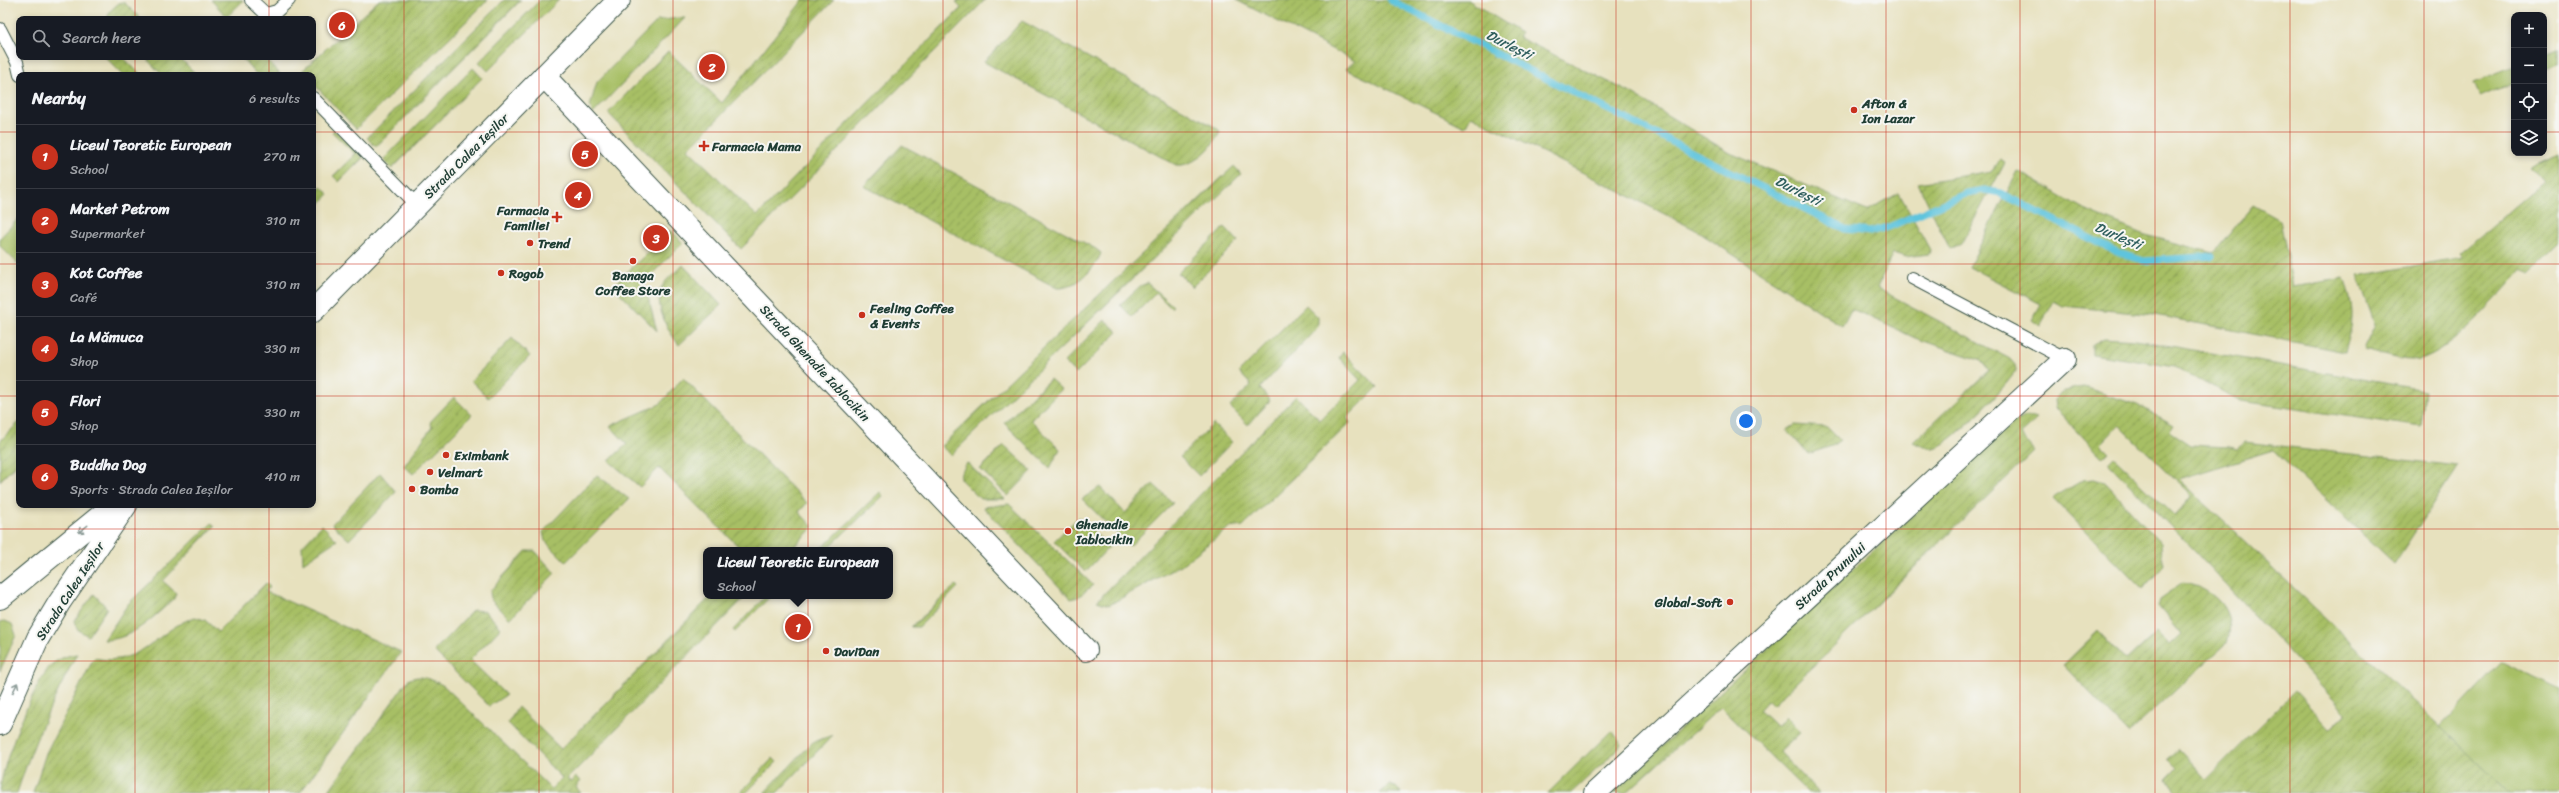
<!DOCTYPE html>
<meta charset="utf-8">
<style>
:root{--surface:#171b24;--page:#242831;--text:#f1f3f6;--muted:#9ea1a6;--line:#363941;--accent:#c8321e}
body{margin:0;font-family:Sriracha,sans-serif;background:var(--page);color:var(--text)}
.controls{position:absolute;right:12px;top:12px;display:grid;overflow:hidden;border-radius:8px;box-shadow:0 2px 6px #0003}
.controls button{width:36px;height:36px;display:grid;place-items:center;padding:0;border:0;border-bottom:1px solid var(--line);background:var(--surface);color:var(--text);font:20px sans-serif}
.you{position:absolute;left:1746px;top:421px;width:14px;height:14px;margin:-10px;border:3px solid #fff;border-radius:50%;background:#1a73e8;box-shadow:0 0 0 6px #1a73e833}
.badge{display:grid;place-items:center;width:26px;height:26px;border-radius:50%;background:var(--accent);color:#fff;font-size:13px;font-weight:700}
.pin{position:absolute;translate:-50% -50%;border:2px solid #fff;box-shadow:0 1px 4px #0006}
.popup{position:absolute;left:703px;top:547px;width:190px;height:52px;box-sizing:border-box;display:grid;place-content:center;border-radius:8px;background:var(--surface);filter:drop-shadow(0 1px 3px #0005);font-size:13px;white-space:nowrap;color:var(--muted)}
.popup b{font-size:15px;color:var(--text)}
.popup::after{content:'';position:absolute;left:50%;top:100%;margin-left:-8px;border:8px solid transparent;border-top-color:var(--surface)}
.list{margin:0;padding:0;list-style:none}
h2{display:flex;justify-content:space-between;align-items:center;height:52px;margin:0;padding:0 16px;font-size:17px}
h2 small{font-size:13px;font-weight:400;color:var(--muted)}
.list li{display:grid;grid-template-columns:26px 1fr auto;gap:12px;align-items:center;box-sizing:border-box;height:64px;padding:0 16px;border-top:1px solid var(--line)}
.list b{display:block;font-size:15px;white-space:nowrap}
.list p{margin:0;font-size:13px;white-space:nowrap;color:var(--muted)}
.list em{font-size:13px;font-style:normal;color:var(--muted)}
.icon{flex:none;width:22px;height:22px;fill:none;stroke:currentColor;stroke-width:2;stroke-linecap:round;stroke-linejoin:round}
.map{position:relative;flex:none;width:2559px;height:793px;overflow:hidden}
.search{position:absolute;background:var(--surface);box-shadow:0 2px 6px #0003;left:16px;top:16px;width:300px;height:44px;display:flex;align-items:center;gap:10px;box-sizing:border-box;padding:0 14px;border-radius:8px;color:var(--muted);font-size:15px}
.panel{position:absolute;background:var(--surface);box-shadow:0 2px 6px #0003;left:16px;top:72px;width:300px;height:436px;border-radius:8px}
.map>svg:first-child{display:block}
.grass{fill:#a7bf65;stroke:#637e4c}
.garden{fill:url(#garden-furrows);stroke:#637e4c}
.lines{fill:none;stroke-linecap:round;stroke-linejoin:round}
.stream{stroke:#5fc4dd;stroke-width:7}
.service-casing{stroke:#3d5649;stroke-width:14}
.minor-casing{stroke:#3d5649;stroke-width:24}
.primary-casing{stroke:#3d5649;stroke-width:24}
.service{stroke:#fff;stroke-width:12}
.minor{stroke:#fff;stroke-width:22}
.primary{stroke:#fff;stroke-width:22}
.oneway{stroke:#8f9e9a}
.grid{fill:none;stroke:#c8321e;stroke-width:1;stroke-opacity:0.55}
.poi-dot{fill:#c8321e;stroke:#f6f6f2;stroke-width:1.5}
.labels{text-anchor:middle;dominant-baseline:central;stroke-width:4;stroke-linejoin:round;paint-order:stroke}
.poi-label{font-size:13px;font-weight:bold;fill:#1f3d34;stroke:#f6f6f2;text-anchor:start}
.street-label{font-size:13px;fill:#1f3d34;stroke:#f6f6f2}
.water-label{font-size:14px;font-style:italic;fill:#2f5f5e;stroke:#f6f6f2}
</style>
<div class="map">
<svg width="2559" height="793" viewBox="0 0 2559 793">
<defs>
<pattern id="garden-furrows" width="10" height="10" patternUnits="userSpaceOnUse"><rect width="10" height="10" fill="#a7bf65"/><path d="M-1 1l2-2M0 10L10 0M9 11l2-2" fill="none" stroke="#879c54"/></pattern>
</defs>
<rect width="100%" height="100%" fill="#f6f6f2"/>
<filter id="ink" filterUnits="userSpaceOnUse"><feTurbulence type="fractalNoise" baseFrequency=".025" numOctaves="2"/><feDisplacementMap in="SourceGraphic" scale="8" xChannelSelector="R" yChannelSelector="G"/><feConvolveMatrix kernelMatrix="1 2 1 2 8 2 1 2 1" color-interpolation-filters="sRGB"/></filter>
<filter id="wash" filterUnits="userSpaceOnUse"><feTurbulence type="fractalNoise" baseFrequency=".012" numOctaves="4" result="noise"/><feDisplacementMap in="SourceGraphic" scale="16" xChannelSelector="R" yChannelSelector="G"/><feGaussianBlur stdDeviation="0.9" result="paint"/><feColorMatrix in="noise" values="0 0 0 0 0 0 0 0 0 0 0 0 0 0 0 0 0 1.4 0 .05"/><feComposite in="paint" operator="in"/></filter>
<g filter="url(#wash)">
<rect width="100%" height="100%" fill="#e7e1be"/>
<g class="grass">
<path d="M 678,18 L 685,18 L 593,114 L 590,106 L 597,82 L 657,21 Z"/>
<path d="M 2559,48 L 2559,63 L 2544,70 L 2544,54 Z"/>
<path d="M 2514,67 L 2514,82 L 2480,97 L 2474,83 Z"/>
<path d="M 19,218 L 19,265 L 0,246 L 0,238 Z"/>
<path d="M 5,621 L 12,624 L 16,635 L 0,671 L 0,622 Z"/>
<path d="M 2502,662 L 2559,690 L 2559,793 L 2510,793 L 2440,727 Z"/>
</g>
<g class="garden">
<path d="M 211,0 L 242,0 L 243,1 L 227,17 Z"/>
<path d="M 379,0 L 488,0 L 356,129 L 313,83 L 313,75 L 305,75 L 302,71 Z"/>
<path d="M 504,0 L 521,0 L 376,147 L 367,138 Z"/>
<path d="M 540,0 L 559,0 L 488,71 L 479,62 Z"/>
<path d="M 803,0 L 834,0 L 688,149 L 757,216 L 961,8 L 956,3 L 959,0 L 985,0 L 741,249 L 608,113 L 668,51 L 722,103 Z"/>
<path d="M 1236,0 L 1468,0 L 1521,33 L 1518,37 L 1629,92 L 1730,153 L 1867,211 L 1899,193 L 1930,250 L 1929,254 L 1906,257 L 1893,253 L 1877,288 L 2010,359 L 2015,365 L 2016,371 C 2005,387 1951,446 1934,448 C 1927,449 1919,445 1913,442 L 1989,370 L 1982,361 L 1915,338 L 1852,309 L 1842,326 L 1694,229 L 1471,116 L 1465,127 L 1346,69 L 1355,61 Z"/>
<path d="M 119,3 L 125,3 L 141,19 L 107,19 L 110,11 Z"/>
<path d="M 1022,21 L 1215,127 L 1220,131 C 1214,147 1194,167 1176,165 L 984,62 Z"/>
<path d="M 105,57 L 123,57 L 141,75 L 123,75 Z"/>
<path d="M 145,57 L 179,57 L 197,75 L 162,75 Z"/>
<path d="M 241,57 L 264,57 L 281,75 L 257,75 Z"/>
<path d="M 473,68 L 482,78 L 392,169 L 383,160 Z"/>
<path d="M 335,130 L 363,158 L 339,182 L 333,176 L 355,154 L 332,132 Z"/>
<path d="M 902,145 L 1096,249 L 1101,253 C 1095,270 1075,289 1057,288 L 864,186 Z"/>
<path d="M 2559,155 L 2559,248 L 2530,276 L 2522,270 C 2497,296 2448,359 2412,360 C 2396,360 2378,353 2363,350 L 2375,325 L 2358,276 L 2463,257 L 2460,253 L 2544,182 L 2532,168 Z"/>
<path d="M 2000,160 L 2005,163 L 1961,244 L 1950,249 L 1918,183 L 1992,171 Z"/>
<path d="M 1234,166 L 1241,174 L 951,455 L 941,446 Z"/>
<path d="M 2018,171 L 2089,212 L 2142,234 L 2214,253 L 2253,205 L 2280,220 L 2293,287 L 2344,278 C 2355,310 2354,321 2345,352 L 2155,315 L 2063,306 L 2054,301 L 2040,326 L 2032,320 L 2041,304 L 1969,267 Z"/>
<path d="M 321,186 L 329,194 L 313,211 L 313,195 Z"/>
<path d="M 1225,227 L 1238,241 L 1192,287 L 1178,273 Z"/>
<path d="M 671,230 L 683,243 L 644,282 L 657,331 L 613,286 Z"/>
<path d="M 683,265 L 721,305 L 679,345 C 668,331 652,303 663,285 C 667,278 677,271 683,265 Z"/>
<path d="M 1147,283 L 1173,306 L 1171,308 L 1156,293 L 1132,317 L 1120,305 L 1140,286 Z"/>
<path d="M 1306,305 L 1318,317 L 1318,327 L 1260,388 L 1270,401 L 1248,425 L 1230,407 L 1251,385 L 1239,372 Z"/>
<path d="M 1105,320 L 1118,332 L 1076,374 L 1064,362 Z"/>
<path d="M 512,338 L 530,356 L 488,398 L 471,381 Z"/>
<path d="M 2103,338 L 2136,340 L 2425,390 L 2421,427 L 2241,401 L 2175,367 L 2092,354 L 2092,344 Z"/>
<path d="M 1343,352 L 1378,387 L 1347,418 L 1350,423 L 1243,526 L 1229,528 L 1181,565 L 1109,605 L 1097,601 L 1296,396 L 1320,420 L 1360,380 L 1339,358 Z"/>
<path d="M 683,378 L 807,503 L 799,512 L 813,527 L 791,550 L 742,550 L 659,468 L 640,487 L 609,461 L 627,444 L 610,426 L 660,404 Z"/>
<path d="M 1050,379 L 1061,389 L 1031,420 L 1060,449 L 1050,468 L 1004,423 Z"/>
<path d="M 2084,387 L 2140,406 L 2174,425 L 2170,431 L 2191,445 L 2230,447 L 2237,449 L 2245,442 L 2458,466 L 2394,564 L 2273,450 L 2179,479 L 2510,793 L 2178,793 L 2166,779 L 2177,768 L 2168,759 L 2179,749 L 2207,779 L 2295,691 L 2330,729 L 2346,713 L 2182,538 L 2109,464 L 2115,458 L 2174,515 L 2192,496 L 2119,425 L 2101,444 L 2109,452 L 2103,458 L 2055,408 L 2054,400 C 2061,391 2072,388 2084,387 Z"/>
<path d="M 454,397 L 472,415 L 413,474 L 404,466 L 432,427 L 430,422 Z"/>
<path d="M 2027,416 L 2037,419 L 2020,434 L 2034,451 L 1773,705 L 1768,700 L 1759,710 L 1777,727 L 1786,717 L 1801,732 L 1780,752 L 1819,793 L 1808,793 L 1721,707 L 1626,793 L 1611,793 L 2012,423 Z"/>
<path d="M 19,422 L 19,462 L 0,481 L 0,441 Z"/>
<path d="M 1213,424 L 1232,442 L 1199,476 L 1180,457 Z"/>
<path d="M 1795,425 L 1827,427 L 1840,440 L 1832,446 L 1808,454 L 1787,430 Z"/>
<path d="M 1004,445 L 1032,471 L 1008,496 L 980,469 Z"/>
<path d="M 967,463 L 1005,499 L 980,499 L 960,479 L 961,473 Z"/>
<path d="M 380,473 L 396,492 L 349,540 L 332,524 Z"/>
<path d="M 597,475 L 629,499 L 566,562 L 545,541 L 543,532 Z"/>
<path d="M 2094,479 L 2104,482 L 2161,543 L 2163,567 L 2142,589 L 2053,498 L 2083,480 Z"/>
<path d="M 1153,484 L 1173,503 L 1130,546 L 1082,499 L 1100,487 L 1125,513 Z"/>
<path d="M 880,492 L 883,496 L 827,549 L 816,550 L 824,546 Z"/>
<path d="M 1009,504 L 1093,585 L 1078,597 L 1071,599 L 983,507 Z"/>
<path d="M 1079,517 L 1109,547 L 1085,572 L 1054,541 Z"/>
<path d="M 212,523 L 215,526 L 163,581 L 176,593 L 174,599 C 153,617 132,640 104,640 L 128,604 Z"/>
<path d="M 322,525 L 337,540 L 303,563 L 302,546 Z"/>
<path d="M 526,551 L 535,551 L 555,573 L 510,619 L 491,600 L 490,591 Z"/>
<path d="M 266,583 L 270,587 L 265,591 L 401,652 L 300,793 L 33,793 L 46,753 L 94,658 C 142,668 156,630 195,617 L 205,620 L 218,632 Z"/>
<path d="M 2183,583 C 2213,588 2238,611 2227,643 L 2129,733 L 2063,665 L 2098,631 L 2126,661 L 2156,633 L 2169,645 L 2181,634 L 2158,606 L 2160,599 Z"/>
<path d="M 956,585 L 958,587 L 919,627 L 911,627 Z"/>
<path d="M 94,594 L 107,608 L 88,636 L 77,629 L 74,621 Z"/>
<path d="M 711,596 L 746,596 L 567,779 L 571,782 L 575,777 L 581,781 L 576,787 L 581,793 L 327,793 L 408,680 C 420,673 433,680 444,686 L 551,789 L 562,778 L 508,723 L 518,707 L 561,749 Z"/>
<path d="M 766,596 L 771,596 L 735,632 L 733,630 Z"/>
<path d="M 473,610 L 485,611 L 501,628 L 470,660 L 506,695 L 489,706 L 434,651 Z"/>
<path d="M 77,654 C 52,701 33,743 17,793 L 0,793 C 0,767 33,686 50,666 C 57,659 68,655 77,654 Z"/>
<path d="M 1611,731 L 1620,740 L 1621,744 L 1615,752 L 1571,793 L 1548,793 Z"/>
<path d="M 833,735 L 777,793 L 764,793 L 813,742 Z"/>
<path d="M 773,758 L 777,762 L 746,793 L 740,793 Z"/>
<path d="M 1389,785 L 1396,786 L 1401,793 L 1380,793 Z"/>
</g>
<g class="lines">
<path class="stream" d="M 1390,0 L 1845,229 L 1870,232 L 1889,227 L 1967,193 L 1984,190 L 2000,193 L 2117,252 L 2144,261 L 2213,256"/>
</g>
</g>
<g filter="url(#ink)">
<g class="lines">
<g class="service-casing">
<g id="service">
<path d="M 251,0 L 266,14 L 277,11 L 289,0"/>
<path d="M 0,29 L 17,62 L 20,75"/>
<path d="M 313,98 L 417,205"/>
<path d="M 1912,278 L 2065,359"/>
</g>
</g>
<g class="minor-casing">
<g id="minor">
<path d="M 544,76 L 1086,650"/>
<path d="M 1595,793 L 2065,359"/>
</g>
</g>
<g class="primary-casing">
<g id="primary">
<path d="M 313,311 L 619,0"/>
<path d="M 0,598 L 114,505"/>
<path d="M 0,724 L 38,638 L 59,603 L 126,505"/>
</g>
</g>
<use href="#service" class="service"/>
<use href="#minor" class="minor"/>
<use href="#primary" class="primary"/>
</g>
<defs><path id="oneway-shaft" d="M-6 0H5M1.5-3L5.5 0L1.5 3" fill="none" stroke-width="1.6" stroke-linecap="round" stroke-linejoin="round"/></defs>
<g class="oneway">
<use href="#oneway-shaft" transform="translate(83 529) rotate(142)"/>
<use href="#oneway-shaft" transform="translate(15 688) rotate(-64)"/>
</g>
</g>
<path class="grid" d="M 135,0 L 135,19M 269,0 L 269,19M 404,0 L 404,793M 539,0 L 539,793M 673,0 L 673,793M 808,0 L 808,793M 943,0 L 943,793M 1077,0 L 1077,793M 1212,0 L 1212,793M 1347,0 L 1347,793M 1482,0 L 1482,793M 1616,0 L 1616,793M 1751,0 L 1751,793M 1886,0 L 1886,793M 2020,0 L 2020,793M 2155,0 L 2155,793M 2290,0 L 2290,793M 2424,0 L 2424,793M 135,57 L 135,75M 269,57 L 269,75M 0,132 L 19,132M 313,132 L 2514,132M 2544,132 L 2559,132M 0,264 L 19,264M 313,264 L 2559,264M 0,396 L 19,396M 313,396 L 2559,396M 135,505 L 135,793M 269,505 L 269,793M 0,529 L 2559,529M 0,661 L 2559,661"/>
<g class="poi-dot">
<circle cx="1854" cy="110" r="4"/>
<path d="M702 140h4v4h4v4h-4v4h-4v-4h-4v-4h4z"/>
<path d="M555 211h4v4h4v4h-4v4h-4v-4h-4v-4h4z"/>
<circle cx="530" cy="243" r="4"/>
<circle cx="633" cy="261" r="4"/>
<circle cx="501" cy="273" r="4"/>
<circle cx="862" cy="315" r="4"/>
<circle cx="446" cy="455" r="4"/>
<circle cx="430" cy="472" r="4"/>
<circle cx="412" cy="489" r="4"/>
<circle cx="1068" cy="531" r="4"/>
<circle cx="1730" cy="602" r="4"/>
<circle cx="826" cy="651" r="4"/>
</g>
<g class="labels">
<g class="poi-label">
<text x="1862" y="103">Afton &amp;<tspan x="1862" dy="15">Ion Lazar</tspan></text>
<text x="712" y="146">Farmacia Mama</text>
<text x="549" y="210" text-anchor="end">Farmacia<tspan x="549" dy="15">Familiei</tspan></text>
<text x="538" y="243">Trend</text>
<text x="509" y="273">Rogob</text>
<text x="633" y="275" text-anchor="middle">Banaga<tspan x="633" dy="15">Coffee Store</tspan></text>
<text x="870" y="308">Feeling Coffee<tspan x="870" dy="15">&amp; Events</tspan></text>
<text x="454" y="455">Eximbank</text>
<text x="438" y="472">Velmart</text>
<text x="420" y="489">Bomba</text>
<text x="1076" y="524">Ghenadie<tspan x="1076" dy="15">Iablocikin</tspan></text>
<text x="1722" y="602" text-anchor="end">Global-Soft</text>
<text x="834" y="651">DaviDan</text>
</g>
<g class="street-label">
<text transform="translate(466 156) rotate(-45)">Strada Calea Ieșilor</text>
<text transform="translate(815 363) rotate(47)">Strada Ghenadie Iablocikin</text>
<text transform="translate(1830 576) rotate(-43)">Strada Prunului</text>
<text transform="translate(70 591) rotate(-57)">Strada Calea Ieșilor</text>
</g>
<g class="water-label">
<text transform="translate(1509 45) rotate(27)">Durlești</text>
<text transform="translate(1798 191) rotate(27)">Durlești</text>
<text transform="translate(2118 236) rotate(23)">Durlești</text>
</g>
</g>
</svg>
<div class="controls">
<button>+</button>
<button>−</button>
<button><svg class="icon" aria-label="locate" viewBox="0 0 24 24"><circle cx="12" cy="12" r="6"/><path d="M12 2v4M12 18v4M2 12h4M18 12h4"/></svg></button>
<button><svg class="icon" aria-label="layers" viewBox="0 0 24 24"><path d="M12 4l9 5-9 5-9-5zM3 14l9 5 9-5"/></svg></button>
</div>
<div class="you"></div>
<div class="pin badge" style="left:798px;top:627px">1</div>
<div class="popup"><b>Liceul Teoretic European</b>School</div>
<div class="pin badge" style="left:712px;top:67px">2</div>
<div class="pin badge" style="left:656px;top:238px">3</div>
<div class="pin badge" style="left:578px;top:195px">4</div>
<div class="pin badge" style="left:585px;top:154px">5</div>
<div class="pin badge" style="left:342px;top:25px">6</div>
<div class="search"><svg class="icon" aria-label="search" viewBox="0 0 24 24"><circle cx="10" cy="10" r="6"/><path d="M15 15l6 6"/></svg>Search here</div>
<section class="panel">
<h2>Nearby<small>6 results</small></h2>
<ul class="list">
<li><span class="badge">1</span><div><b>Liceul Teoretic European</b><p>School</p></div><em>270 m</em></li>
<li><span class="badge">2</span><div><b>Market Petrom</b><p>Supermarket</p></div><em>310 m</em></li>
<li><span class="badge">3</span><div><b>Kot Coffee</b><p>Café</p></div><em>310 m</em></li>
<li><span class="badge">4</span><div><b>La Mămuca</b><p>Shop</p></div><em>330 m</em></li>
<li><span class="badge">5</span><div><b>Flori</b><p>Shop</p></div><em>330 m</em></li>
<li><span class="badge">6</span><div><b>Buddha Dog</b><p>Sports · Strada Calea Ieșilor</p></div><em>410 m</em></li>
</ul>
</section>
</div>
